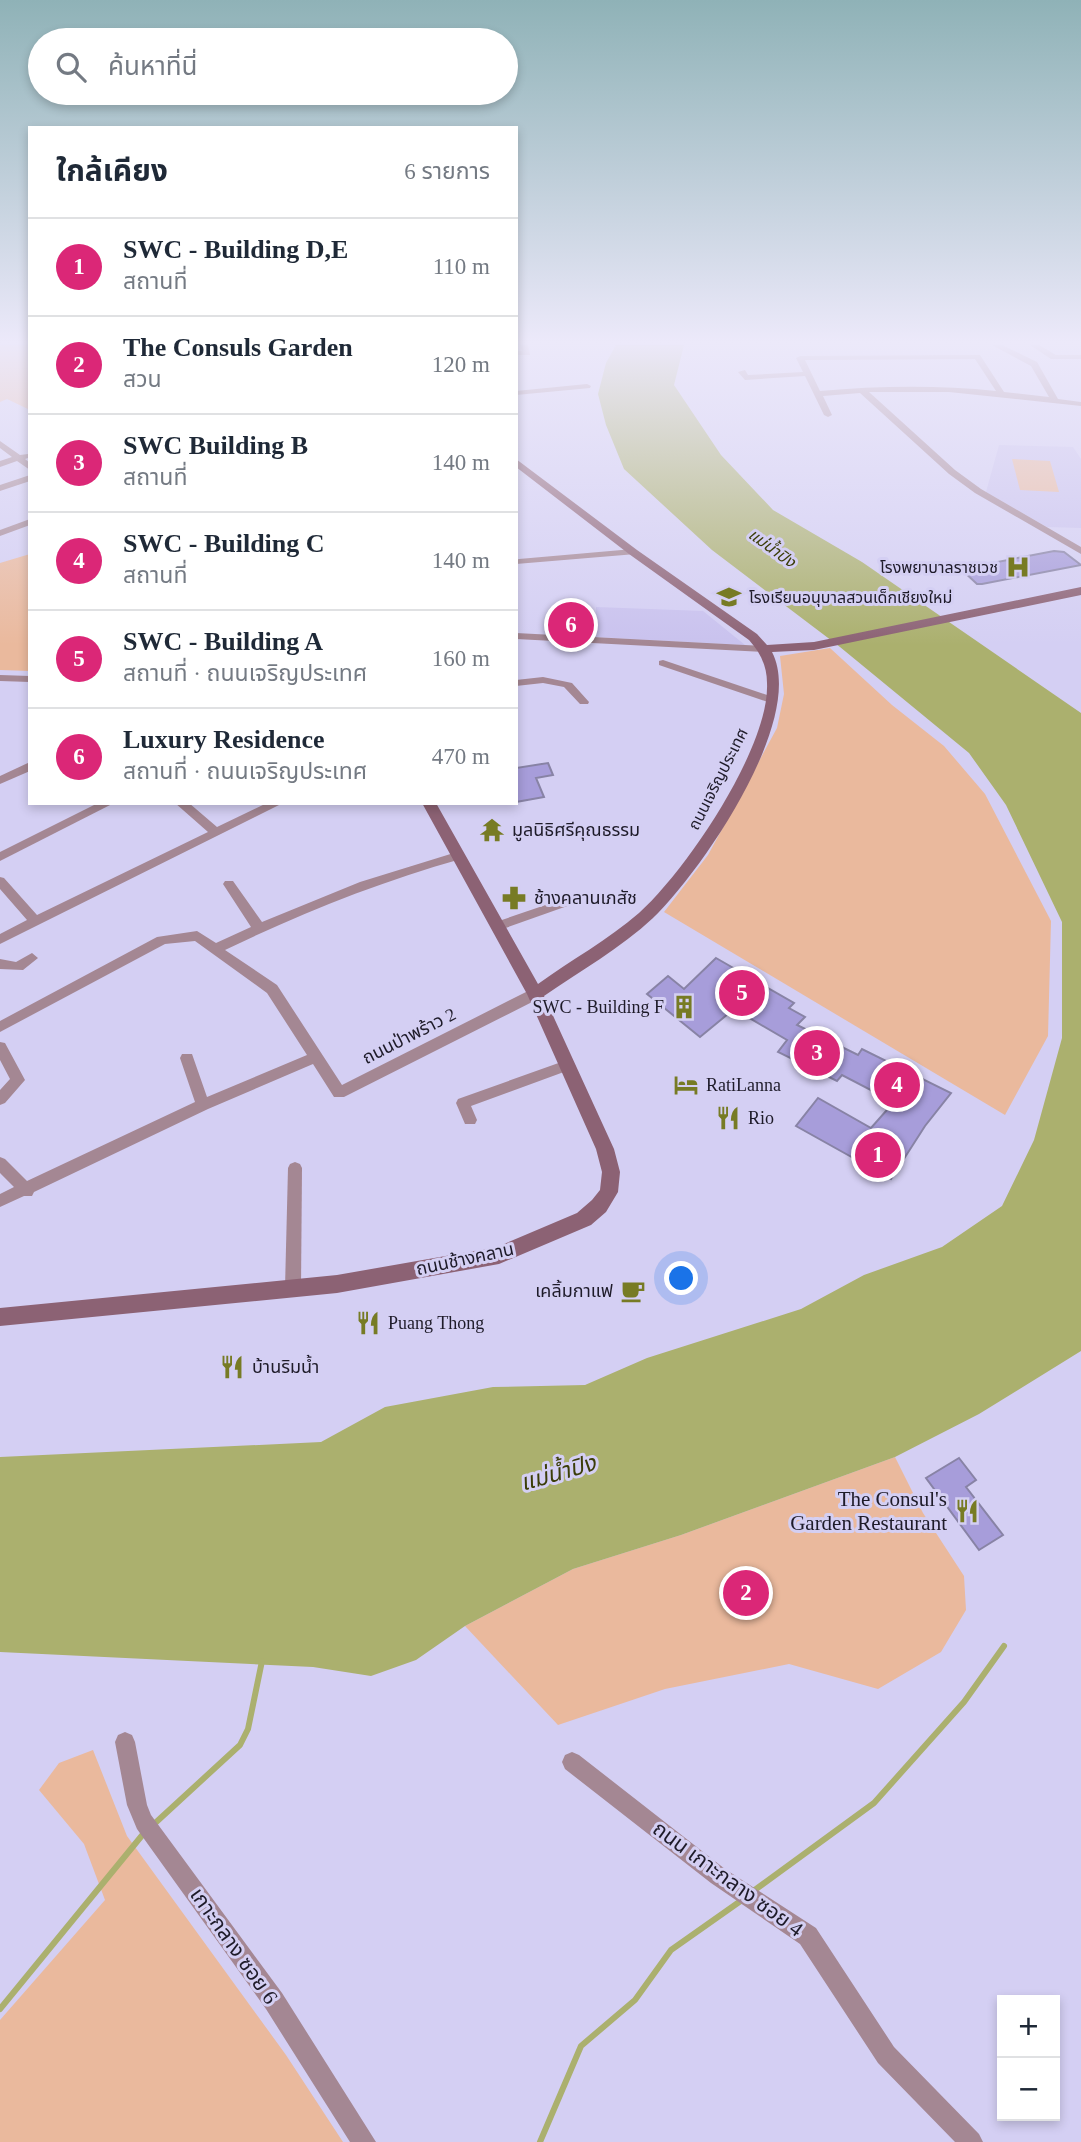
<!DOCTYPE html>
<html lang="th">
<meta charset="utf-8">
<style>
:root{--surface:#fff;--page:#f6f6f7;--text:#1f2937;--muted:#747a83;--line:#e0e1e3;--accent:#db2777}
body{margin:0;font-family:"Times New Roman","Noto Sans Thai",serif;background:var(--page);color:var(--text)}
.controls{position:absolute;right:21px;bottom:21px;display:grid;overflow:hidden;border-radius:0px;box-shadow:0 4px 10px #0003}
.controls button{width:63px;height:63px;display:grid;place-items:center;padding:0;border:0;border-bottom:2px solid var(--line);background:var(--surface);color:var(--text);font:35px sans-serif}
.you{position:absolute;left:682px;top:1279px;width:24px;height:24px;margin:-18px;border:5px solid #fff;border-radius:50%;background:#1a73e8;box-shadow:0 0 0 10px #1a73e833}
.badge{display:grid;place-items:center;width:46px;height:46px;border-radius:50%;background:var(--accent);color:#fff;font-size:23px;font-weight:700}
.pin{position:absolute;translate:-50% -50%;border:4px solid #fff;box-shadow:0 2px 7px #0006}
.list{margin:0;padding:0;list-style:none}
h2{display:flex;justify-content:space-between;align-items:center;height:91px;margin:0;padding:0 28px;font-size:30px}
h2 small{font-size:23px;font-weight:400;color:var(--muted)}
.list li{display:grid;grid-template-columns:46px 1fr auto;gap:21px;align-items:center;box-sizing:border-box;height:98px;padding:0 28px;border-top:2px solid var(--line)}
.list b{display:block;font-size:26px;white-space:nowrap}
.list p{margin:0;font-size:23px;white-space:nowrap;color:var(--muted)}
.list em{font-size:23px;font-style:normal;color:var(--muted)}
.icon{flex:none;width:38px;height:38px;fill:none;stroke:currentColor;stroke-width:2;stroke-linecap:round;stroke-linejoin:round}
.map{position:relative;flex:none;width:1081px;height:2142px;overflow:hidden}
.search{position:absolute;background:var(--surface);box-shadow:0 4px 10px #0003;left:28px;top:28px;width:490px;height:77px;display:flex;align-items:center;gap:18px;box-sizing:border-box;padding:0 24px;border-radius:38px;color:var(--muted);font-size:26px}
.panel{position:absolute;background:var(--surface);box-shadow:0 4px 10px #0003;left:28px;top:126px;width:490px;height:679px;border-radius:0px}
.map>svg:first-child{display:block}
.built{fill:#c9c2ee}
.green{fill:#eab99d}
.water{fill:#abb06e}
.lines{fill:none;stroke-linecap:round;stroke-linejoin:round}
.stream{stroke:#abb06e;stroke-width:6}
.building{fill:#a79dda;stroke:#8883a5;stroke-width:2}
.street{fill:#a48793;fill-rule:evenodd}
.secondary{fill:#8c6274;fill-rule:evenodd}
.labels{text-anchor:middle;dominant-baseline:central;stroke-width:6;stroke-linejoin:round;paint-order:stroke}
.far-water-label{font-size:16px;font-style:italic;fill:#3b3d08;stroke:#d4cff3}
.far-poi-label{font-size:16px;fill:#1e1b29;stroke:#d4cff3;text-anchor:end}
.far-street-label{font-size:16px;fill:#1e1b29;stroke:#d4cff3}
.poi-label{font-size:18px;fill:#1e1b29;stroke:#d4cff3;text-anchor:start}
.street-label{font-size:18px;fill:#1e1b29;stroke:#d4cff3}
.near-poi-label{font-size:21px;fill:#1e1b29;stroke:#d4cff3;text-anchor:end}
.near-street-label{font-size:21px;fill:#1e1b29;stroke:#d4cff3}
.near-water-label{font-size:23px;font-style:italic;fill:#3b3d08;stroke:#d4cff3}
</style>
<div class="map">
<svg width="1081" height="2142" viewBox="0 0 1081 2142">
<rect width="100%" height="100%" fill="#d4cff3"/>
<g class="built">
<path d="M 999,445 L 1073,447 L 1081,459 L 1081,528 L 1047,527 L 986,492 Z"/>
<path d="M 596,607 L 703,611 L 745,645 L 596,637 Z"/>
</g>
<g class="green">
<path d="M 0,345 L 30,345 L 30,410 L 7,399 L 0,402 Z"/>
<path d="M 1012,459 L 1050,461 L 1059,492 L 1020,490 Z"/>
<path d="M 30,554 L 30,671 L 0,670 L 0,563 Z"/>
<path d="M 830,648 L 892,705 L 944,746 L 985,794 L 1051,921 L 1048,1036 L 1005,1115 L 664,912 L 708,855 L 777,728 L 784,694 L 780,656 Z"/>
<path d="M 895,1457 L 923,1513 L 964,1576 L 966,1610 L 941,1652 L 878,1689 L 789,1664 L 665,1689 L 558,1725 L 465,1626 L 573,1569 L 681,1535 Z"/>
<path d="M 93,1750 L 127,1836 L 286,2055 L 343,2142 L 0,2142 L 0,2020 L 105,1900 L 84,1844 L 39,1790 L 59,1763 Z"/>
</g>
<path class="water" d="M 616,345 L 684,345 L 674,385 L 721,455 L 773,510 L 862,562 L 1081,713 L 1081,1351 L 979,1414 L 895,1457 L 681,1535 L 573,1569 L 465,1626 L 416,1660 L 371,1676 L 313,1667 L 0,1652 L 0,1457 L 321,1442 L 385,1407 L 493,1387 L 585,1385 L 647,1358 L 801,1309 L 864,1275 L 942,1247 L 1002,1206 L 1034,1140 L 1062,1038 L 1062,922 L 1006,805 L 969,753 L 840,647 L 712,550 L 624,469 L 606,425 L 598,394 L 606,363 Z"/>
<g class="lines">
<g class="stream">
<path d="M 153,1825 L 240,1745 L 248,1729 L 262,1661"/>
<path d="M 752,1892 L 874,1803 L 964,1702 L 1004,1646"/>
<path d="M 0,2009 L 144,1833"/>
<path d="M 540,2142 L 581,2046 L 635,2000 L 671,1950 L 742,1900"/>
</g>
</g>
<g class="building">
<path d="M 1054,551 L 1064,552 L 1081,565 L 982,584 L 977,584 L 961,569 Z"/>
<path d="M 561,616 L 582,616 L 581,634 L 560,633 Z"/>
<path d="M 548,763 L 553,775 L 536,778 L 544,797 L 516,802 L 516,768 Z"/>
<path d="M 716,958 L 794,1003 L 789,1008 L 805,1017 L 797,1025 L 858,1055 L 862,1049 L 951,1093 L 925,1126 L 891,1179 L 796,1126 L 818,1098 L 871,1128 L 894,1102 L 842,1075 L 837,1081 L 778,1052 L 787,1040 L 734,1009 L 700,1037 L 647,994 L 668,976 L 684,989 Z"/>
<path d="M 959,1458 L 976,1480 L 966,1487 L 1003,1535 L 979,1550 L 926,1478 Z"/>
</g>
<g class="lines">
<g class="street">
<path d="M 520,345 L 528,345 L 530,355 L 516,355 L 516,351 L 522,351 Z"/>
<path d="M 992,345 L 1002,345 L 1037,362 L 1058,399 L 1081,402 L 1081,406 L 949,392 L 869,392 L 955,470 L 981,489 L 1081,547 L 1081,554 L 975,493 L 949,474 L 860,393 L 823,396 L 832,415 L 828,417 L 824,415 L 805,376 L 745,380 L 738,372 L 745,370 L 748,375 L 803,372 L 796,358 L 800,356 L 977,355 L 980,355 L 1004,392 L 1049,397 L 1031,366 ZM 975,359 L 996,391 C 937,385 878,386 820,391 L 805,360 Z"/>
<path d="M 1030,345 L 1039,345 L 1056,355 L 1081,355 L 1081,359 L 1051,359 Z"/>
<path d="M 587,384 L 591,386 L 590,388 L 516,395 L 516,391 Z"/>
<path d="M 0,441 L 20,455 L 28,454 L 28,458 L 25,459 L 30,463 L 30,470 L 17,461 L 0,467 L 0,461 L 12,457 L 0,448 Z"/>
<path d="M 30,475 L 30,481 L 0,491 L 0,485 Z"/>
<path d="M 30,519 L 30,525 L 0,536 L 0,530 Z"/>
<path d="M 633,549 L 636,550 L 636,554 L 516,564 L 516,560 L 519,559 Z"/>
<path d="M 516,633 L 766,646 L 771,649 L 766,652 L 516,639 Z"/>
<path d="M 663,660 L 776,698 L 777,700 L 776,702 L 768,702 L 659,665 L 659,661 Z"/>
<path d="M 0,675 L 30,676 L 30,682 L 0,681 Z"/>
<path d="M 543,677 L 572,683 L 589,702 L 588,704 L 580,704 L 564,687 L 543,683 L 516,686 L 516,680 Z"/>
<path d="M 30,762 L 30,771 L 0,784 L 0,776 Z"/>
<path d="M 98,803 L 114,803 L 0,861 L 0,852 Z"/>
<path d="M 175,803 L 189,803 L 217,827 L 267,803 L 283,803 L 0,944 L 0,934 L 27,920 L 0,889 L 0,877 L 4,878 L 37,915 L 208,832 Z"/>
<path d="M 457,852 L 461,853 L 463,856 L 461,859 C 379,882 302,913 225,950 L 277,985 L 342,1085 L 530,990 L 540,990 L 542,994 L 540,998 L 344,1097 L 334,1097 L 313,1064 L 208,1109 L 34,1192 L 32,1196 L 24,1196 L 0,1207 L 0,1194 L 14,1187 L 0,1173 L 0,1157 L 5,1159 L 27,1181 L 195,1102 L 180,1058 L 182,1054 L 192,1054 L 207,1097 L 307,1055 L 267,993 L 195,941 L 165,944 L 0,1032 L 0,1021 L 157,937 L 197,931 L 216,943 L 251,927 L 223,884 L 225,881 L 233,881 L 262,922 L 360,882 Z"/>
<path d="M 569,897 L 575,901 L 573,904 L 497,931 L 491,926 L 493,923 Z"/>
<path d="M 32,953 L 38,958 L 23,970 L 0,969 L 0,959 L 16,962 Z"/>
<path d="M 0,1042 L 5,1043 L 25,1080 L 5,1103 L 0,1105 L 0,1090 L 10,1079 L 0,1060 Z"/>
<path d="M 567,1060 L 572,1061 L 574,1065 L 572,1069 L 471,1106 L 477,1120 L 475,1124 L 465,1124 L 456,1103 L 458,1099 Z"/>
<path d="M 295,1162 L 300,1164 L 302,1168 L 301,1288 L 299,1293 L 293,1295 L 287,1293 L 285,1288 L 288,1168 L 290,1164 Z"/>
<path d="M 125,1732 L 132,1735 L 135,1742 L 147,1805 L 151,1815 L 282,1993 L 376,2142 L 350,2142 L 266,2009 L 137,1829 L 127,1805 L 115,1742 L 118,1735 Z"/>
<path d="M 572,1752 L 579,1755 L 725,1869 L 816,1928 L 894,2047 L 979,2134 L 983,2142 L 955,2142 L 878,2063 L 800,1944 L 711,1883 L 565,1769 L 562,1762 L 565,1755 Z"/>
</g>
<path class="secondary" d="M 516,459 L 637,550 L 757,634 L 767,645 L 814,642 L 1081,587 L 1081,595 L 814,650 L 772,652 C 807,719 701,872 653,918 C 621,948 580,971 544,996 L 614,1149 L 620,1172 L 618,1192 L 606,1212 L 591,1225 L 499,1264 L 337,1293 L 0,1326 L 0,1308 L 337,1275 L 497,1247 L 577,1213 L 592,1200 L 600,1190 L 602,1172 L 596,1149 L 527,994 L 422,803 L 436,803 L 538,984 C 571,960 608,940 639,913 C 686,871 770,747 767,683 C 767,666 760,652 749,640 L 629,554 L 516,467 Z"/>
</g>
<linearGradient id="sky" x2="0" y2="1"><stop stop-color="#8fb2b7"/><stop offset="0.53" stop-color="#ece9fa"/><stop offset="1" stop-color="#ece9fa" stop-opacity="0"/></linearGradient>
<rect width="1081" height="645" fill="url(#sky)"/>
<defs>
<g id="hospital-bare" transform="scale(1.89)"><path d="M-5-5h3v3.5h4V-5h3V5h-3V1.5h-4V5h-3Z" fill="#777b24" stroke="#d4cff3" stroke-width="2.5" paint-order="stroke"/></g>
<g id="school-bare" transform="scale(1.89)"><path d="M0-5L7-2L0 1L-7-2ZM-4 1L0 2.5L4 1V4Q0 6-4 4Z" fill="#777b24" stroke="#d4cff3" stroke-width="2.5" paint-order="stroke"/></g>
<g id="temple-bare" transform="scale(1.89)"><path d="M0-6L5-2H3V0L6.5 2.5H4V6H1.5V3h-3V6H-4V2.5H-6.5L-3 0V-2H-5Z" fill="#777b24" stroke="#d4cff3" stroke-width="2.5" paint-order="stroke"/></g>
<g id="pharmacy-bare" transform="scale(1.89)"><path d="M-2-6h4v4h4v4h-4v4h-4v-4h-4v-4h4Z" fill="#777b24" stroke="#d4cff3" stroke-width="2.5" paint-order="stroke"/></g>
<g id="building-bare" transform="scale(1.89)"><path d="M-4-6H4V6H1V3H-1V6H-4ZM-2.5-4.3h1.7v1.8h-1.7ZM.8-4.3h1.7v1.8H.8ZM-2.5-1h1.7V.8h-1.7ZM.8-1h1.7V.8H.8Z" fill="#777b24" stroke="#d4cff3" stroke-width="2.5" paint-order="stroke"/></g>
<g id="hotel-bare" transform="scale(1.89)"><path d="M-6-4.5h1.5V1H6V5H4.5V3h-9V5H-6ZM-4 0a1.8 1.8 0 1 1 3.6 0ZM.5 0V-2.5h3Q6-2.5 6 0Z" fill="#777b24" stroke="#d4cff3" stroke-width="2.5" paint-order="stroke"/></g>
<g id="restaurant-bare" transform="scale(1.89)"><path d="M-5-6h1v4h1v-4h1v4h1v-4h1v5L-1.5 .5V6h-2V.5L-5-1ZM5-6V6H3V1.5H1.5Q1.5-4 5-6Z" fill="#777b24" stroke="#d4cff3" stroke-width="2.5" paint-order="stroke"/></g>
<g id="cafe-bare" transform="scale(1.89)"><path d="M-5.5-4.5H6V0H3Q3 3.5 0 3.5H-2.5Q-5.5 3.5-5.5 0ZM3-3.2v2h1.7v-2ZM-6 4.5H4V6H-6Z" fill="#777b24" stroke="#d4cff3" stroke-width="2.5" paint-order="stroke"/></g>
</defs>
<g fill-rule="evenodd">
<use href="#hospital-bare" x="1018" y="567"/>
<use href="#school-bare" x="729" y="597"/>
<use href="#temple-bare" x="492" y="830"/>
<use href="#pharmacy-bare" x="514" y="898"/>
<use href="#building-bare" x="684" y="1007"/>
<use href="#hotel-bare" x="686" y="1085"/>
<use href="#restaurant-bare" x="728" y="1118"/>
<use href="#cafe-bare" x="633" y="1291"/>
<use href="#restaurant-bare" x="368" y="1323"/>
<use href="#restaurant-bare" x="232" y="1367"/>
<use href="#restaurant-bare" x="967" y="1511"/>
</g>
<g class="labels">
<g class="far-water-label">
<text transform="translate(772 548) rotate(36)">แม่น้ำปิง</text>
</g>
<g class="far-poi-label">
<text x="998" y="567">โรงพยาบาลราชเวช</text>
<text x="749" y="597" text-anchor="start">โรงเรียนอนุบาลสวนเด็กเชียงใหม่</text>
</g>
<g class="far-street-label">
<text transform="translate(718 779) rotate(-63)">ถนนเจริญประเทศ</text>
</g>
<g class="poi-label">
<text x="512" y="830">มูลนิธิศรีคุณธรรม</text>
<text x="534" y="898">ช้างคลานเภสัช</text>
<text x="664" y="1007" text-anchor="end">SWC - Building F</text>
<text x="706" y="1085">RatiLanna</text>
<text x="748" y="1118">Rio</text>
<text x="613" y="1291" text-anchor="end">เคลิ้มกาแฟ</text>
<text x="388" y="1323">Puang Thong</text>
<text x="252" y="1367">บ้านริมน้ำ</text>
</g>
<g class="street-label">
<text transform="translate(409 1036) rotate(-27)">ถนนป่าพร้าว 2</text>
<text transform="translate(465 1259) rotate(-12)">ถนนช้างคลาน</text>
</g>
<g class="near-poi-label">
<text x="947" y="1499">The Consul's<tspan x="947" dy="24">Garden Restaurant</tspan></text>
</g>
<g class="near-street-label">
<text transform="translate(728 1879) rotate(36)">ถนน เกาะกลาง ซอย 4</text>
<text transform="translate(234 1946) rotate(55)">เกาะกลาง ซอย 6</text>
</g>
<g class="near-water-label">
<text transform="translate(558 1473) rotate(-16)">แม่น้ำปิง</text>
</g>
</g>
</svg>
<div class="controls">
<button>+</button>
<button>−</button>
</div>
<div class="you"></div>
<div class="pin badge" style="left:878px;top:1155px">1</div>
<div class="pin badge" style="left:746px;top:1593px">2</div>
<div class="pin badge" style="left:817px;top:1053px">3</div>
<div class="pin badge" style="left:897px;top:1085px">4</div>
<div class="pin badge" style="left:742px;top:993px">5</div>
<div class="pin badge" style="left:571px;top:625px">6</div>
<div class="search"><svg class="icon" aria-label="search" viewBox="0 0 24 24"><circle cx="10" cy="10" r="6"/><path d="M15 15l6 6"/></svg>ค้นหาที่นี่</div>
<section class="panel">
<h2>ใกล้เคียง<small>6 รายการ</small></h2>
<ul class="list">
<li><span class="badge">1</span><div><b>SWC - Building D,E</b><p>สถานที่</p></div><em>110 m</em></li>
<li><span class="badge">2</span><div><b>The Consuls Garden</b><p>สวน</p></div><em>120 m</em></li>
<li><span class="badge">3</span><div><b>SWC Building B</b><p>สถานที่</p></div><em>140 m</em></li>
<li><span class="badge">4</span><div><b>SWC - Building C</b><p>สถานที่</p></div><em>140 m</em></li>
<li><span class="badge">5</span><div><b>SWC - Building A</b><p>สถานที่ · ถนนเจริญประเทศ</p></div><em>160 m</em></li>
<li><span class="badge">6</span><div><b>Luxury Residence</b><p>สถานที่ · ถนนเจริญประเทศ</p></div><em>470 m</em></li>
</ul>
</section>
</div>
